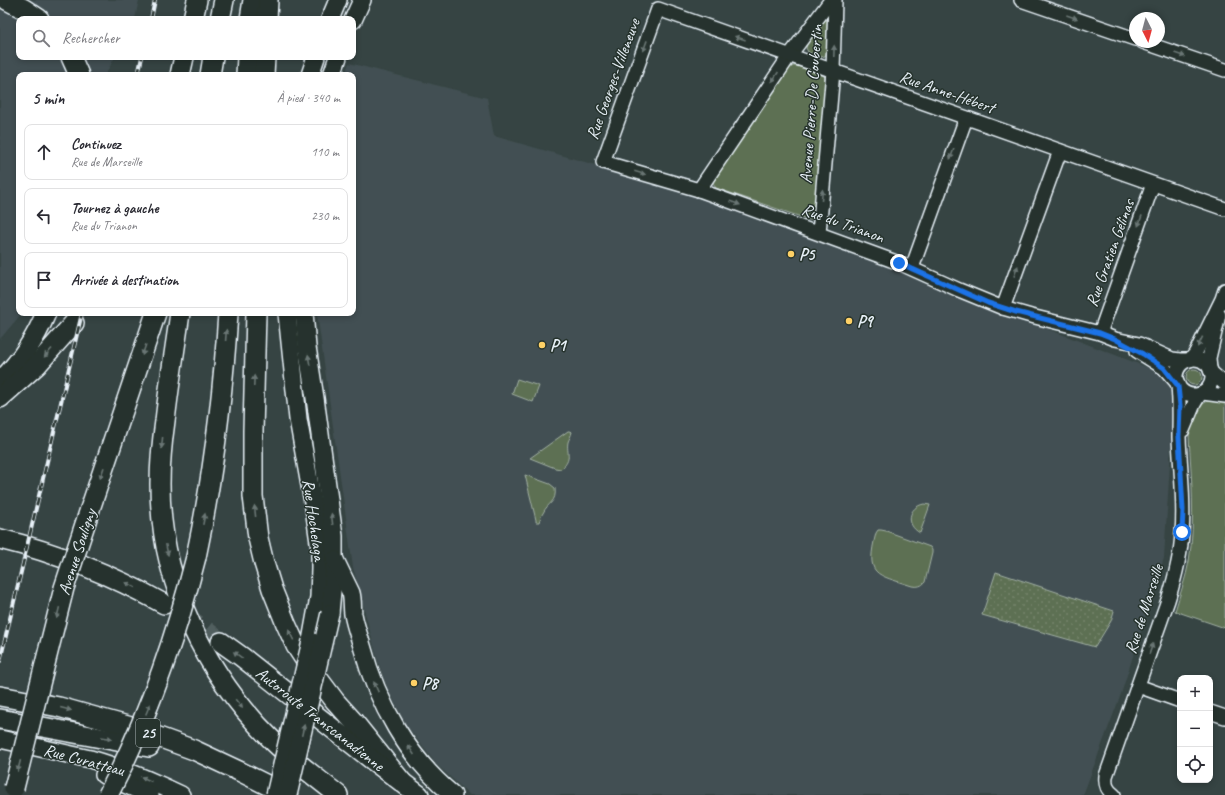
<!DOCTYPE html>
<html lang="fr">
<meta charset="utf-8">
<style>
:root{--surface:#fff;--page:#f2f2f3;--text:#2b2b33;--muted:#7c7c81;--line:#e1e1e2}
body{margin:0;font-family:Caveat,sans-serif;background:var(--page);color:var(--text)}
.controls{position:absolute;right:12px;bottom:12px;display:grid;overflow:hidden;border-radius:8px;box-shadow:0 2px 6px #0003}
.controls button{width:36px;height:36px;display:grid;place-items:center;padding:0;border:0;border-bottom:1px solid var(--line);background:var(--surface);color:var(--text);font:20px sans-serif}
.compass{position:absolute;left:1129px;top:12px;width:36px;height:36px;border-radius:50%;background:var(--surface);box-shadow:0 2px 6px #0003;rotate:174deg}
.stop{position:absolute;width:12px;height:12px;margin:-9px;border:3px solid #1a73e8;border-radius:50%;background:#fff}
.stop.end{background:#1a73e8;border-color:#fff;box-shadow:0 1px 4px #0008}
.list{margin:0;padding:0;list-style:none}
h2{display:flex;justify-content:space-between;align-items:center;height:52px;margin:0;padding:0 16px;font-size:17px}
h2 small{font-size:13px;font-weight:400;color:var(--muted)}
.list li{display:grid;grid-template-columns:26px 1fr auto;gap:12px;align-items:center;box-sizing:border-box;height:56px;margin:0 8px 8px;padding:0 8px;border:1px solid var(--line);border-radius:8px}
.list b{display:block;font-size:15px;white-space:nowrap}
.list p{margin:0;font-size:13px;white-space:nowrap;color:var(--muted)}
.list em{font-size:13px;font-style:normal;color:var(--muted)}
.icon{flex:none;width:22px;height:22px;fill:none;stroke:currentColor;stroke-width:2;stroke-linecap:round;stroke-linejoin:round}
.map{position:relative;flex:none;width:1225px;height:795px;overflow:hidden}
.search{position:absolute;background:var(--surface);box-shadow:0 2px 6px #0003;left:16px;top:16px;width:340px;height:44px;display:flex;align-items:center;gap:10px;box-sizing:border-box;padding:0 14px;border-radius:8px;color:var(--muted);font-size:15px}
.panel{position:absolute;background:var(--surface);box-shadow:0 2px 6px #0003;left:16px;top:72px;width:340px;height:244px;border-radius:8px}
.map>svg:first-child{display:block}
.built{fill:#425052}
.green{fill:#5d7052;stroke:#a2b0a5}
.garden{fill:url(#garden-dots);stroke:#a2b0a5}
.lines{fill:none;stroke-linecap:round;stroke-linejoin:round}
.highway-tunnel{stroke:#515e5e;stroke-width:19;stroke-dasharray:19 10;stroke-linecap:butt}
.minor-casing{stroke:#e8f1f8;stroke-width:16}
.major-casing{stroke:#e8f1f8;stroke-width:20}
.highway-casing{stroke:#e8f1f8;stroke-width:22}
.minor{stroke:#26332d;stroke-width:13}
.major{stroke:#26332d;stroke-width:17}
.highway{stroke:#26332d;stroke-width:19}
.rail-casing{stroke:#e8f1f8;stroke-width:4}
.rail{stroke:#26332d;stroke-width:2.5;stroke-dasharray:8;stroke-linecap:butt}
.major-bridge-casing{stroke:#e8f1f8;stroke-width:20;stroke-linecap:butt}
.highway-bridge-casing{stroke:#e8f1f8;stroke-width:22;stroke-linecap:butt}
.major-bridge{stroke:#26332d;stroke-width:17}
.highway-bridge{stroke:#26332d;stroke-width:19}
.oneway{fill:#6a7674}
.route{stroke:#1a73e8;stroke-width:5}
.poi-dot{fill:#ffd166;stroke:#26332d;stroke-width:1.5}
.labels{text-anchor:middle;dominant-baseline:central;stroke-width:3;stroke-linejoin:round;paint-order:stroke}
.shield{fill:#26332d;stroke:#aeb8bb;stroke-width:1}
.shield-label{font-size:16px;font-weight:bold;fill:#e8f1f8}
.street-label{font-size:17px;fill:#e8f1f8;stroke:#26332d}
.poi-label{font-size:17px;font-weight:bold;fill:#e8f1f8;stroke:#26332d;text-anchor:start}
</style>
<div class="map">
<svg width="1225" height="795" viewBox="0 0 1225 795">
<defs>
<pattern id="garden-dots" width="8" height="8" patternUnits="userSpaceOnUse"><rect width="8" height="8" fill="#5d7052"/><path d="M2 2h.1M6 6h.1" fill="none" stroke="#74856c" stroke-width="1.8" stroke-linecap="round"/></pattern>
</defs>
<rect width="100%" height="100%" fill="#364443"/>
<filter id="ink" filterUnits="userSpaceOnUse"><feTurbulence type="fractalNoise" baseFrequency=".025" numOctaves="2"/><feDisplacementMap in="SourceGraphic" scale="8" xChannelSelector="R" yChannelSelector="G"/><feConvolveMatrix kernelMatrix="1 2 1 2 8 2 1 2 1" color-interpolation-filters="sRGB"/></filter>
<g filter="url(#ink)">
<g class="built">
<path d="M 0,0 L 139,0 L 135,19 L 19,19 L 19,57 L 115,57 L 105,75 L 19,75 L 19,313 L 22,313 L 0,339 Z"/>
<path d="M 349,63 L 487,98 L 494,136 L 700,195 L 1167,375 L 1172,395 L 1173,416 L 1164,558 L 1121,694 L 1083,795 L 470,795 L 437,765 L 406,725 L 387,688 L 378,662 L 353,567 L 317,313 L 353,313 L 353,75 L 345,75 Z"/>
</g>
<g class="green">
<path d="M 831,7 L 827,52 L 825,56 L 821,57 L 808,52 L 806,48 L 807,44 L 806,43 Z"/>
<path d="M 793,66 L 797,66 L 822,75 L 825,77 L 825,81 L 827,81 L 814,217 L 810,220 L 716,188 L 713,184 L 713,180 L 789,67 L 790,68 Z"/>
<circle cx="1194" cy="377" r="8"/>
<path d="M 517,379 L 539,386 L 533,402 L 512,394 Z"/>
<path d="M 1210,400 L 1225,402 L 1225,628 L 1175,611 C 1180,594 1186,578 1189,561 C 1196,519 1191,477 1189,436 C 1191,421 1195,406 1210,400 Z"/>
<path d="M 568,431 L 569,431 L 572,432 C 571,436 569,439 568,442 C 566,453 573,459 561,469 L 555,468 L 530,458 Z"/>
<path d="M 525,475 L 550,484 L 555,488 C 557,503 548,502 543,513 C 541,516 540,519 539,522 L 536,522 L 536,520 Z"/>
<path d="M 924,504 L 930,505 L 920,533 C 905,525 908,507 924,504 Z"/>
<path d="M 878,530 L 881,530 L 886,531 L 930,547 L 932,550 L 932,553 L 925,582 C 922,586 918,587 912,586 C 875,574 865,576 876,533 Z"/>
</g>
<path class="garden" d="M 996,572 L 1114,611 L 1111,621 L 1095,647 L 982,615 Z"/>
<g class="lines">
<path class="highway-tunnel" d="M 182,614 L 203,628 L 221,642"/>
<g class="minor-casing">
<g id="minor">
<path d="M 1021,0 L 1135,39"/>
<path d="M 1143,42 L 1225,70"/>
<path d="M 699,190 L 790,55 L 831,0"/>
<path d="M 819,233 L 833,71 L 835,0"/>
<path d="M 912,268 L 966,118"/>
<path d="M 1003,308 L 1060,151"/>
<path d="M 1100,333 L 1153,184"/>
<path d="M 1137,351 L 1164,368 L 1178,384"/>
<circle cx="1194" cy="377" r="18"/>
<path d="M 1188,360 L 1180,360 L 1172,359 L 1139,344 L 1115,339 L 1100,333 L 1031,316 L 1003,308 L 959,290 L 899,263 L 699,190 L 603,162 L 658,9 L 1225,209"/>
<path d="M 1190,360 L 1195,354 L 1222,299 L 1225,290"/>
<path d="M 1210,370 L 1209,358 L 1219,315"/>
<path d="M 1211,372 L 1225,384"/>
<path d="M 1203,393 L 1225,396"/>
<path d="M 1183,430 L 1194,404 L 1200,394"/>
<path d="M 1138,686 L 1180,701"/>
<path d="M 1210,712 L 1225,717"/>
<path d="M 1114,795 C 1107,790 1105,785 1106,776 L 1168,600 C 1175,578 1181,555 1182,532 C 1185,501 1180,469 1179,437 C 1179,420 1180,404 1178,386"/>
</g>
</g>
<g class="major-casing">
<g id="major">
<path d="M 330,19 L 338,0"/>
<path d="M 353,20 L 362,0"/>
<path d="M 310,75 L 316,57"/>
<path d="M 332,75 L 338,57"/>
<path d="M 287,313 L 298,419 L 314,508 L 320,549 L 320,569 L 319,597 L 311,641"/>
<path d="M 304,313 L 307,347 L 315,398 L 334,536 L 334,569 L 330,613"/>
<path d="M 335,560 L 351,593 C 353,600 352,607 353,614 C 355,625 359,636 362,646 C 377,703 408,758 453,795"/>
<path d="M 0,739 L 90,759 C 122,768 152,781 181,795"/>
<path d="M 104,775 L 150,795"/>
</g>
</g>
<g class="highway-casing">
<g id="highway">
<path d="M 7,0 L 24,9 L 39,19"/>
<path d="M 193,19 L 197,0"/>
<path d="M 220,19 L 224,0"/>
<path d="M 250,19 L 253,0"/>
<path d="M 267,19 L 268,0"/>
<path d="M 71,57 L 79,75"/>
<path d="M 180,75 L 184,57"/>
<path d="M 210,75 L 213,57"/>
<path d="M 246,75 L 247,57"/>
<path d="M 264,75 L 265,57"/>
<path d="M 180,313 C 175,349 169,385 165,421 C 162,442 160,463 160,484 C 160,583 205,675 275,743 C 295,762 317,778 338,795"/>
<path d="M 256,313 L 253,431 L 253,496 L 258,538 L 264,563 L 272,589 L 286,624 L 296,646 L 311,669 L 335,701 L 353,721 L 402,782"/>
<path d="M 0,382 C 20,362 35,340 46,313"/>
<path d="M 0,398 L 37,365 L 74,323"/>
<path d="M 90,509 L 156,313"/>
<path d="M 0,539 C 58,553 112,575 164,604"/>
<path d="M 196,557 C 213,477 223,395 228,313"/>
<path d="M 221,642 L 242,657 L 375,762 L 419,795"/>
<path d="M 0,696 L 59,707 L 131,727 L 194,750 L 241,772 L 287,795"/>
<path d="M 0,719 L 149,747"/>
</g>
</g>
<use href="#minor" class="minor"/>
<use href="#major" class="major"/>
<use href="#highway" class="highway"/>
<g class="rail-casing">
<g id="rail">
<path d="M 151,19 L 155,0"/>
<path d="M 138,75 L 142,57"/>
<path d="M 0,661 L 82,313"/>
</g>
</g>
<use href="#rail" class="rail"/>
<g class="major-bridge-casing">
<g id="major-bridge">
<path d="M 275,795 L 311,641"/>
<path d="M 288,795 L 330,613"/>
</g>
</g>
<g class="highway-bridge-casing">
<g id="highway-bridge">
<path d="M 14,788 L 64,588 L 90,509"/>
<path d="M 108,795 C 147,720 175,640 196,557"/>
</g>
</g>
<use href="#major-bridge" class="major-bridge"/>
<use href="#highway-bridge" class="highway-bridge"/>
</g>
<defs><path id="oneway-solid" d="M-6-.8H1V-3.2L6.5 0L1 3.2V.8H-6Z"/></defs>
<g class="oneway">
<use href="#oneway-solid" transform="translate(1072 17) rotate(19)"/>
<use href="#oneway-solid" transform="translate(740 38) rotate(-161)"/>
<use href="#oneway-solid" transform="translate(645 46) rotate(110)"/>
<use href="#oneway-solid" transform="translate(834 51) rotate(-88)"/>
<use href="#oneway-solid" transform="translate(1180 55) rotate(19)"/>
<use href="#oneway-solid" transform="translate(775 77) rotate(124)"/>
<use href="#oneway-solid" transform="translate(952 154) rotate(110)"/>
<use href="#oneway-solid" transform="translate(640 173) rotate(16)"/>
<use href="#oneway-solid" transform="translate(822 195) rotate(-85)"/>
<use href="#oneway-solid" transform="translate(735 203) rotate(20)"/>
<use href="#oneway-solid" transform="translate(1140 221) rotate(110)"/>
<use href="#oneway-solid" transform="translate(1016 271) rotate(-70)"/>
<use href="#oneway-solid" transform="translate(226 335) rotate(-86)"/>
<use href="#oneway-solid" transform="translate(1200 342) rotate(116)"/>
<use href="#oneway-solid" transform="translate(144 350) rotate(109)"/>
<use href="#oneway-solid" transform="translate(48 353) rotate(132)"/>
<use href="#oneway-solid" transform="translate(309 360) rotate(-99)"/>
<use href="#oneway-solid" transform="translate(254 381) rotate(-88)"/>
<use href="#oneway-solid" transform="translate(162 443) rotate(96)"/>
<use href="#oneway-solid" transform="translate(102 473) rotate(109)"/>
<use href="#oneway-solid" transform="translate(255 511) rotate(-96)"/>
<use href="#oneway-solid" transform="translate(204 519) rotate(-79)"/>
<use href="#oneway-solid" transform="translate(332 519) rotate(-97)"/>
<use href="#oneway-solid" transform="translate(167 550) rotate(78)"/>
<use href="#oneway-solid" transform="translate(130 585) rotate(-154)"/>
<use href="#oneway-solid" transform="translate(58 613) rotate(104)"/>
<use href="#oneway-solid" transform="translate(291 635) rotate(-117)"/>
<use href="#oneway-solid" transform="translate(1151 649) rotate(-71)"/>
<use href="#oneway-solid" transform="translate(238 655) rotate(-144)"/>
<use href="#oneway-solid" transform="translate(376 687) rotate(-114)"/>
<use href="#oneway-solid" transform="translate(239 704) rotate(51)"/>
<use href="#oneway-solid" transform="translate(66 709) rotate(15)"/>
<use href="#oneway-solid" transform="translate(148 709) rotate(-68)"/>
<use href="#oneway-solid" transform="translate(303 730) rotate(-77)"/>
<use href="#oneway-solid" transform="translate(107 738) rotate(9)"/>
<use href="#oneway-solid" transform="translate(411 750) rotate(-124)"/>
<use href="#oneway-solid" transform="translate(19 766) rotate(104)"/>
<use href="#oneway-solid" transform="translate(146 779) rotate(-156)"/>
</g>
</g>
<g class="lines" filter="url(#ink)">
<path class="route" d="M 899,263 L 959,290 L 988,303 L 1016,312 L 1100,333 L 1115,339 L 1143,354 L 1164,368 L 1178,386 L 1180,406 L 1179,437 L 1183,510 L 1182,532"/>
</g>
<g class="poi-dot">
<circle cx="791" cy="254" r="4"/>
<circle cx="849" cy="321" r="4"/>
<circle cx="542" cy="345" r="4"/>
<circle cx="414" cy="683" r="4"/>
</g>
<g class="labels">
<rect class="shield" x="136" y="719" width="24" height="28" rx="3"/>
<g class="shield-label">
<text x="148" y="733">25</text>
</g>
<g class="street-label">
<text transform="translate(613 79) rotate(-70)">Rue Georges-Villeneuve</text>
<text transform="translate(947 92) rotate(19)">Rue Anne-Hébert</text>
<text transform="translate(811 104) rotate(-86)">Avenue Pierre-De Coubertin</text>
<text transform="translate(843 223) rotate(20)">Rue du Trianon</text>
<text transform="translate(1110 253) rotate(-70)">Rue Gratien Gélinas</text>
<text transform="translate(314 520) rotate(82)">Rue Hochelaga</text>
<text transform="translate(77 552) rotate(-72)">Avenue Souligny</text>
<text transform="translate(1144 609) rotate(-72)">Rue de Marseille</text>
<text transform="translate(320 719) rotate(38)">Autoroute Transcanadienne</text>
<text transform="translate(84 760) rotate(15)">Rue Curatteau</text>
</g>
<g class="poi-label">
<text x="799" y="254">P5</text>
<text x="857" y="321">P9</text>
<text x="550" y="345">P1</text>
<text x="422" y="683">P8</text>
</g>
</g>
</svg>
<div class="controls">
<button>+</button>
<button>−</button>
<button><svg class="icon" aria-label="locate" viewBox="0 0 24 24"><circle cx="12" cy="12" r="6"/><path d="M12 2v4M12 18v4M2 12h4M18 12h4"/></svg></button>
</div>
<svg class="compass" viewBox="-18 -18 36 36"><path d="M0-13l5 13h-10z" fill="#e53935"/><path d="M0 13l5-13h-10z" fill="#7c7c81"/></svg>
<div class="stop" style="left:1182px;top:532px"></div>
<div class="stop end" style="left:899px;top:263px"></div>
<div class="search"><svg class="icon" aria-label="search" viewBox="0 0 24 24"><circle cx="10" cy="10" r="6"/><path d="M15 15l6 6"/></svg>Rechercher</div>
<section class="panel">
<h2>5 min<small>À pied · 340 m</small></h2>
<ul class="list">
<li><svg class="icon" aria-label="ahead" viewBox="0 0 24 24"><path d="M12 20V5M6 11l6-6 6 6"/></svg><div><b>Continuez</b><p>Rue de Marseille</p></div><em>110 m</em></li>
<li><svg class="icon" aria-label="left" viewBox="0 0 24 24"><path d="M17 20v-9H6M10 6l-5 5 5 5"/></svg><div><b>Tournez à gauche</b><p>Rue du Trianon</p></div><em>230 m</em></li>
<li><svg class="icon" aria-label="arrive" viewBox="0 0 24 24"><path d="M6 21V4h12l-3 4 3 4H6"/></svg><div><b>Arrivée à destination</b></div></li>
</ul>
</section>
</div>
